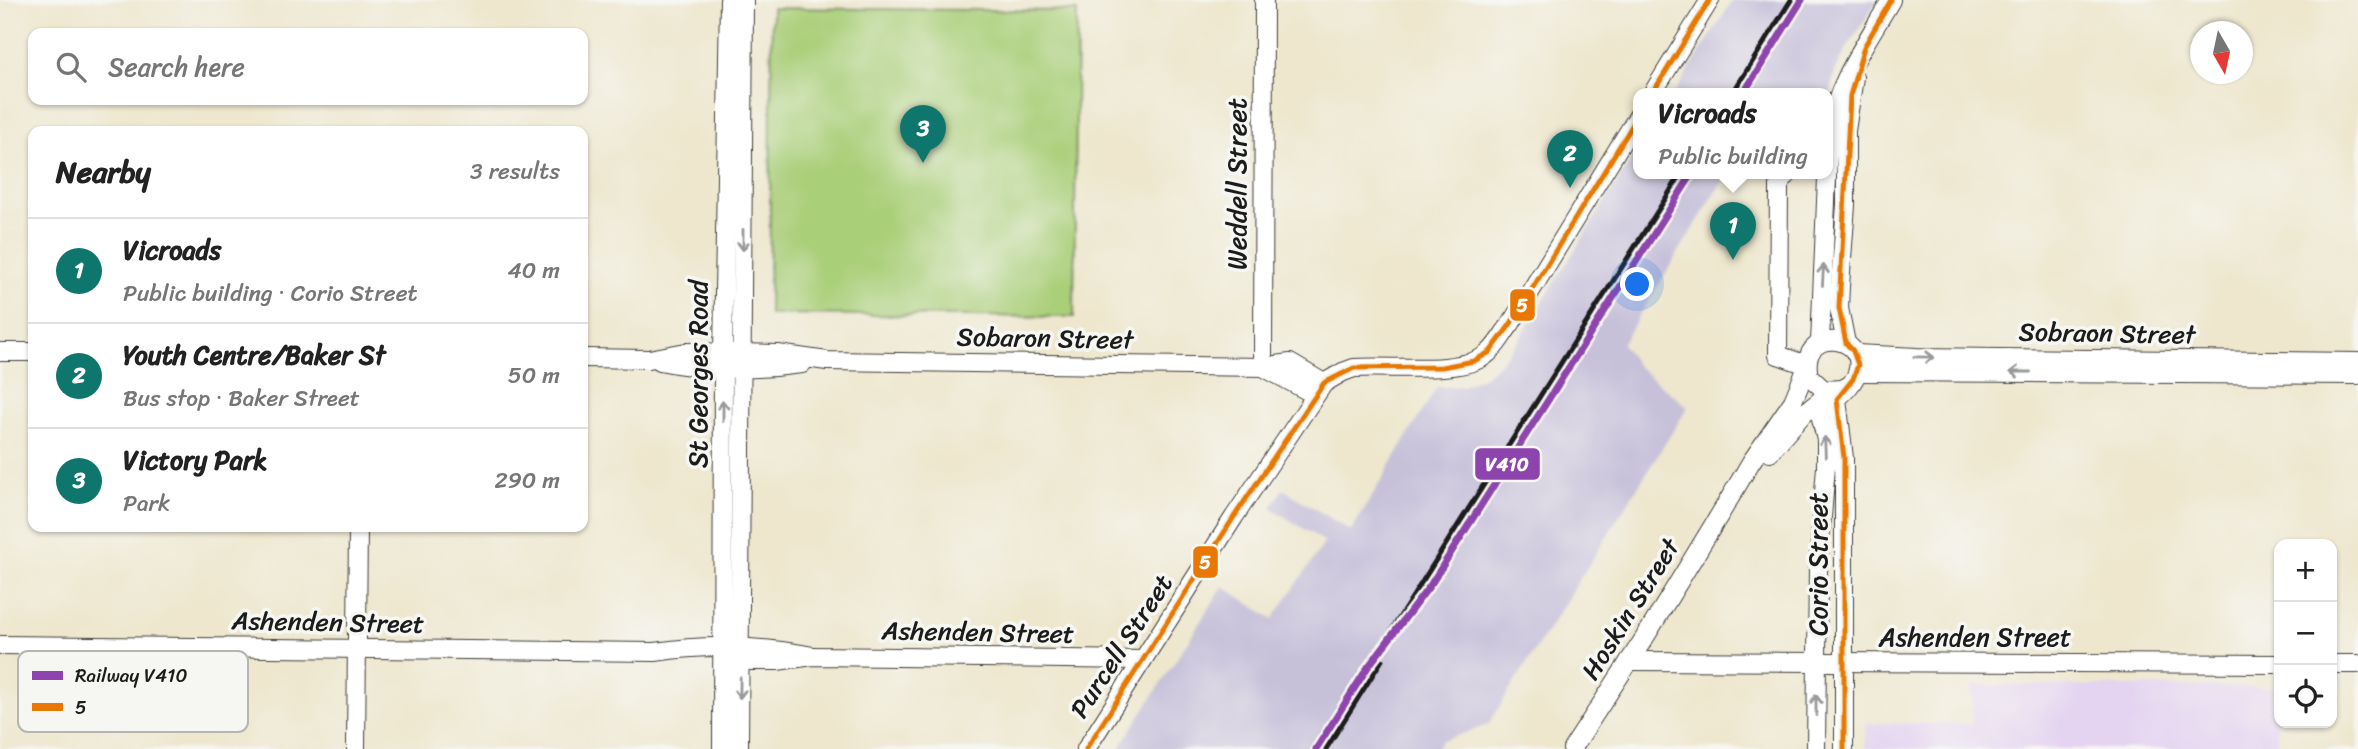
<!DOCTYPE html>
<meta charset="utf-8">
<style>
:root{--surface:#fff;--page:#f6f6f6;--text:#222;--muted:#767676;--line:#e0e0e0;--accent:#0f766e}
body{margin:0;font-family:Sriracha,sans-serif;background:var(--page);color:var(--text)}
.controls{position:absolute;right:21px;bottom:21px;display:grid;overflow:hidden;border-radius:14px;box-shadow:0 2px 5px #0004}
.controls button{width:63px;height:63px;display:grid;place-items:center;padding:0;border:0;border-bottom:2px solid var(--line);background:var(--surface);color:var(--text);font:35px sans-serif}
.compass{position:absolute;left:2190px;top:21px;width:63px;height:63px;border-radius:50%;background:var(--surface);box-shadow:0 2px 5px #0004;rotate:171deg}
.you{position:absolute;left:1638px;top:285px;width:24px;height:24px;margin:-18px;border:5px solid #fff;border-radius:50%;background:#1a73e8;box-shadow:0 0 0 10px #1a73e833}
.badge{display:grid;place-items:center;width:46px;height:46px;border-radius:50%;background:var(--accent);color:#fff;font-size:23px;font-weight:700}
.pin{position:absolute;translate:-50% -58px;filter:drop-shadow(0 2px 4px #0008)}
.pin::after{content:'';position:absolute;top:37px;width:24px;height:21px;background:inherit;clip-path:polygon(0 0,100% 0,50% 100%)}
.popup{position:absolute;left:1633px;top:88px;width:200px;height:91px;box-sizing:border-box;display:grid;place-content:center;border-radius:14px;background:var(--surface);filter:drop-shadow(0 2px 5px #0005);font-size:23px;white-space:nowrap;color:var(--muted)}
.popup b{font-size:26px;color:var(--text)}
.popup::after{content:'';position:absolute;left:50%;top:100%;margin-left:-14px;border:14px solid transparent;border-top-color:var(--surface)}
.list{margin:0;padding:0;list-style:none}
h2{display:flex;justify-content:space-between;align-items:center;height:91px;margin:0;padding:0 28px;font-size:30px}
h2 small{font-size:23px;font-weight:400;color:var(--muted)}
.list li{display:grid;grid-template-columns:46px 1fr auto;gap:21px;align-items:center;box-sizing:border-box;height:105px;padding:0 28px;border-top:2px solid var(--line)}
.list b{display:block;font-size:26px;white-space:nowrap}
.list p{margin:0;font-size:23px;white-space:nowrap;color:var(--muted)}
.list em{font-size:23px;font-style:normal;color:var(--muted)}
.icon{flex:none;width:38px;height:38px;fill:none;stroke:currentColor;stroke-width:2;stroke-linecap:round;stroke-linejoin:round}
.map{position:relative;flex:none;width:2358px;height:749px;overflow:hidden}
.search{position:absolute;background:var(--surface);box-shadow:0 2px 5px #0004;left:28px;top:28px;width:560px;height:77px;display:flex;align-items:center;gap:18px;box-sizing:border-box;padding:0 24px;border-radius:14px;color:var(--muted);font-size:26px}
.panel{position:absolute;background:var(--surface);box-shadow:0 2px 5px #0004;left:28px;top:126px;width:560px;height:406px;border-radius:14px}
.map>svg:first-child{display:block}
.built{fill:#e4d3f1}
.industrial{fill:#c6c0d9}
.green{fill:#aacf79;stroke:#63764a;stroke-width:2}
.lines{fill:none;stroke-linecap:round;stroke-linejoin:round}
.minor-casing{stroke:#3c3a37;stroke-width:20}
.minor{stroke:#fff;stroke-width:18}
.rail{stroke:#1c1c1c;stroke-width:5}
.bus-1-casing{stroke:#f6f6f2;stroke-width:10}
.bus-1{stroke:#e87803;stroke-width:5}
.rail-1-casing{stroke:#f6f6f2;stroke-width:12}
.rail-1{stroke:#8e44ad;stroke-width:7}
.oneway{stroke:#999}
.labels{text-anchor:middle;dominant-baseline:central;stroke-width:7;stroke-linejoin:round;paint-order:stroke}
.street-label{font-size:26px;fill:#1c1c1c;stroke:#f6f6f2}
.key{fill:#f6f6f2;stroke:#b5b5b2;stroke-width:2}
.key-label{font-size:19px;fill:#1c1c1c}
.line-badge{stroke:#f6f6f2;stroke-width:2.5}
.badge-label{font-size:19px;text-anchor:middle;font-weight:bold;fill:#fff}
</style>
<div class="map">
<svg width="2358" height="749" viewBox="0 0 2358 749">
<rect width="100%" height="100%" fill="#f6f6f2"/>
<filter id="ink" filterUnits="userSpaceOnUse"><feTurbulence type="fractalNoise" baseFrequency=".0143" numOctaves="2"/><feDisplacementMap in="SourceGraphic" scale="14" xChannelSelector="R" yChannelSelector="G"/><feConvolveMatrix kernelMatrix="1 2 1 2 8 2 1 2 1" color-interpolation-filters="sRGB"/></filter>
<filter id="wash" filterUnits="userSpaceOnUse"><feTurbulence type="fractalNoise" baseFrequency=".00686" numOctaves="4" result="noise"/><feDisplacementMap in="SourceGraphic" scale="28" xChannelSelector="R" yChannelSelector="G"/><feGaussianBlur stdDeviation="1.57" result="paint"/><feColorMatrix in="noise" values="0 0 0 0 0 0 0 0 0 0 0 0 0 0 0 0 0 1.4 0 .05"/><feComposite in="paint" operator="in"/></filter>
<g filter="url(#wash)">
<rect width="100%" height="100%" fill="#eee7ce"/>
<path class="built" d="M 1972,685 L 2277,687 L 2277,749 L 1865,749 L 1866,723 L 1972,724 Z"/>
<g class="industrial">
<path d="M 1733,0 L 1878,0 L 1847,48 L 1835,72 L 1828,99 L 1828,94 L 1674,94 Z"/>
<path d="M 1638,149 L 1638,174 L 1727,174 L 1622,344 L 1637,366 L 1688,407 L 1488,725 L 1441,741 L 1436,749 L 1119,749 L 1223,586 L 1273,619 L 1325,542 L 1271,508 L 1283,489 L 1351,531 L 1437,387 L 1462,386 L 1481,378 L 1497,366 L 1516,344 Z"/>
</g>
<path class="green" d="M 772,8 L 1077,11 L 1074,317 L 769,314 Z"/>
</g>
<g filter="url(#ink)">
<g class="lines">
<g class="minor-casing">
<g id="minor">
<path d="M 1652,94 L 1710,0"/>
<path d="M 1788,174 L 1779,185 L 1778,355 L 1807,365"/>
<path d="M 1820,343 L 1829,131 C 1837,82 1867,42 1891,0"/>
<path d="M 1846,343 L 1839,308 L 1840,286 L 1846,205 L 1846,131 L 1854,77"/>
<path d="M 0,352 L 33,352"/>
<path d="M 1856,354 L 1917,357 L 2358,362"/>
<path d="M 583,358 L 649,359 L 686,352 L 778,354 L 827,361 L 1263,367 L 1290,363 L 1324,383"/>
<path d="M 660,361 C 706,371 756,370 802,364"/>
<path d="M 1263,367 L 1264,0"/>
<path d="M 1263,367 L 1315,395"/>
<path d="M 1858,372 L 2358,375"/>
<path d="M 1770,452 L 1803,414 L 1827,395"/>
<path d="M 0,645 L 655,652 C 707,644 761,646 813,656"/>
<path d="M 730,661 L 777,661 L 813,656 L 1143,660"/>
<path d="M 1629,661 L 2279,664"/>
<path d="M 2332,664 L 2358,664"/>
<path d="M 356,749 L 358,527"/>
<path d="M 722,749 L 723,353 L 729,0"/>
<path d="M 739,749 L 744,0"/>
<path d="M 1086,749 L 1234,517 L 1324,383 L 1343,372 L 1354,368 C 1388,365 1460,375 1486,355 C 1496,348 1502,335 1510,325 L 1638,116"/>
<path d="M 1572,749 L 1647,634 L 1731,496 L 1751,462 L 1793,401 L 1807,367"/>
<path d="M 1816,749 L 1818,567 L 1826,467 L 1826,440 L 1821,418 L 1824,390"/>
<path d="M 1844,749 L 1844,458 L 1837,399 C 1844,392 1854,383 1857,373 C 1870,334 1797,325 1809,376 L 1824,390 L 1842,389 L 1850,385"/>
</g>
</g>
<use href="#minor" class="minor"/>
<g class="rail">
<path d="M 1732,94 L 1791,0"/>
<path d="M 1368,667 L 1681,174"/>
<path d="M 1326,749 L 1382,660"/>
</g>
<g class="bus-1-casing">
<g id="bus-1">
<path d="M 1652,94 L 1710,0"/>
<path d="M 1086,749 L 1234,517 L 1324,383 L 1354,368 L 1442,367 L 1474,361 L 1490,352 L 1510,325 L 1638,116"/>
<path d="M 1844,749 L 1844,458 L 1837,399 L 1853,379 L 1858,365 L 1853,351 L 1846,343 L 1839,308 L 1850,96 L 1864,47 L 1891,0"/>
</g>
</g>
<use href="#bus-1" class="bus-1"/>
<g class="rail-1-casing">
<g id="rail-1">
<path d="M 1743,94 L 1802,0"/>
<path d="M 1316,749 L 1368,667 L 1431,584 L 1692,174"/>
</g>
</g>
<use href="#rail-1" class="rail-1"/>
</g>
<defs><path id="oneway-shaft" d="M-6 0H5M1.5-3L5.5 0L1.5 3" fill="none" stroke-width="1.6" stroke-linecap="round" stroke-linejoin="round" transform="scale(1.75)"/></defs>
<g class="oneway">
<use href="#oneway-shaft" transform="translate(743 240) rotate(90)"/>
<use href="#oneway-shaft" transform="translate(1823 275) rotate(-87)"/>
<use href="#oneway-shaft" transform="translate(1924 357) rotate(1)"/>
<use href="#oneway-shaft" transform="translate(2020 372) rotate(-180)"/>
<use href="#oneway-shaft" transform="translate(723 411) rotate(-90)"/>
<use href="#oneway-shaft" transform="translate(1825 447) rotate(-92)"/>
<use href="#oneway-shaft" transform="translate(740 688) rotate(91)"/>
<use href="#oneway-shaft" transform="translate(1816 705) rotate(-90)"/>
</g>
</g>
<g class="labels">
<g class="street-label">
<text transform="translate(1237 184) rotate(-90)">Weddell Street</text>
<text transform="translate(2107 333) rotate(1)">Sobraon Street</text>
<text transform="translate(1045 338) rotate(1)">Sobaron Street</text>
<text transform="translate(698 374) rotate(-90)">St Georges Road</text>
<text transform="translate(1818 564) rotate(-90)">Corio Street</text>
<text transform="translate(1630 609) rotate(-58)">Hoskin Street</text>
<text transform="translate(328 622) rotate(1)">Ashenden Street</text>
<text transform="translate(978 632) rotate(1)">Ashenden Street</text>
<text x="1975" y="637">Ashenden Street</text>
<text transform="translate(1121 646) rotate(-57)">Purcell Street</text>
</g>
</g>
<rect x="18" y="651" width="230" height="81" rx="10" class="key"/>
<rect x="32" y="671" width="31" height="9" fill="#8e44ad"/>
<rect x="32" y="703" width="31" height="8" fill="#e87803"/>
<g class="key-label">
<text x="75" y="682">Railway V410</text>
<text x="75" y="714">5</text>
</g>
<g class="line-badge">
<rect x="1509" y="288" width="27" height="34" rx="7" fill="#e87803"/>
<rect x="1474" y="447" width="67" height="34" rx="7" fill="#8e44ad"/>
<rect x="1192" y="545" width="27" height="34" rx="7" fill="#e87803"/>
</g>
<g class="badge-label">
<text x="1522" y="312">5</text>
<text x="1507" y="471">V410</text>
<text x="1205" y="569">5</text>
</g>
</svg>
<div class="controls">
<button>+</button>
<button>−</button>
<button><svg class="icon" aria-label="locate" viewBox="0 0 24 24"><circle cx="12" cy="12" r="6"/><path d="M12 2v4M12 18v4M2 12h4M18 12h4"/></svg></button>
</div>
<svg class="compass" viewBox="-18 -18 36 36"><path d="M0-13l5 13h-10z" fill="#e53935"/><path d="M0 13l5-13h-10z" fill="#767676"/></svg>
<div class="you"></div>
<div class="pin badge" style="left:1733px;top:260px">1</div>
<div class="popup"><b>Vicroads</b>Public building</div>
<div class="pin badge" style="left:1570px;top:188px">2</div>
<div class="pin badge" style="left:923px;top:163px">3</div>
<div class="search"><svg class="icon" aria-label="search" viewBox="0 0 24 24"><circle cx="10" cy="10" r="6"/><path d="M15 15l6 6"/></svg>Search here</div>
<section class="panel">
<h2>Nearby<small>3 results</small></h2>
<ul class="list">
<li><span class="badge">1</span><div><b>Vicroads</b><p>Public building · Corio Street</p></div><em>40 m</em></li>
<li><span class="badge">2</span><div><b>Youth Centre/Baker St</b><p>Bus stop · Baker Street</p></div><em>50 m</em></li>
<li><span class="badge">3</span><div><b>Victory Park</b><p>Park</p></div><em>290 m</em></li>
</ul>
</section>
</div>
